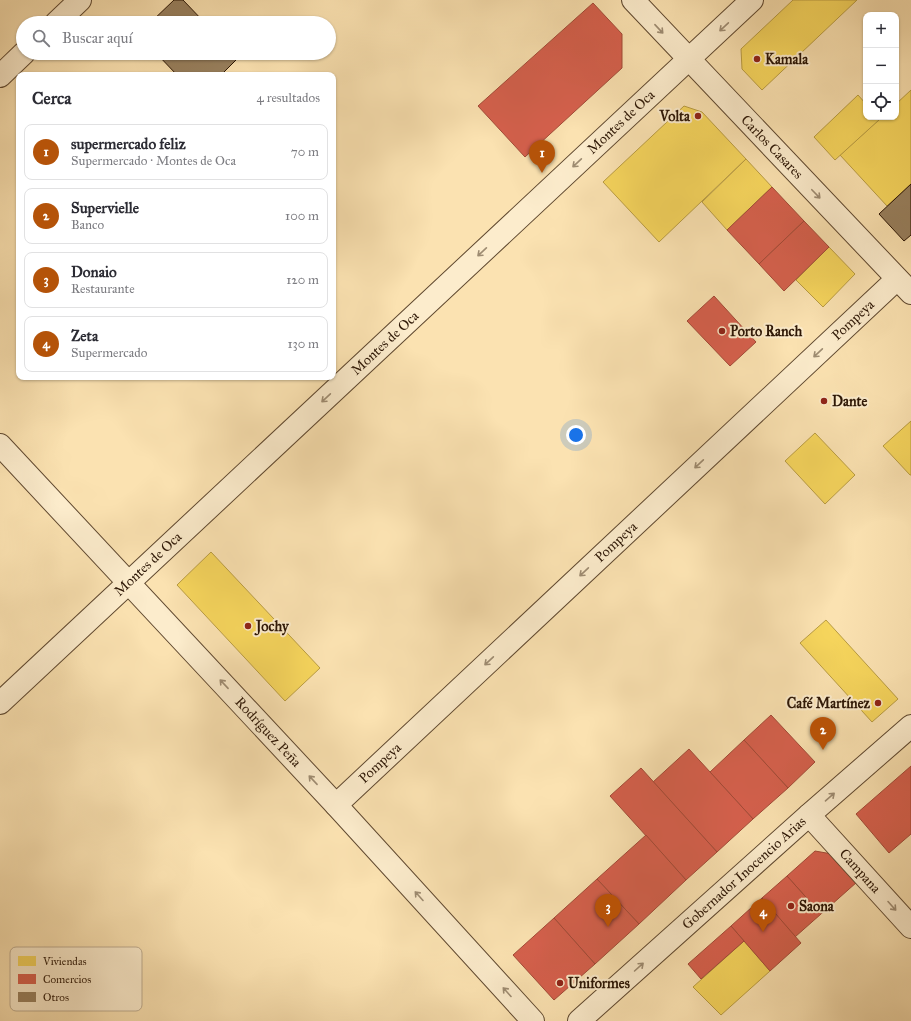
<!DOCTYPE html>
<html lang="es">
<meta charset="utf-8">
<style>
:root{--surface:#fff;--page:#f2f2f3;--text:#2b2b33;--muted:#7c7c81;--line:#e1e1e2;--accent:#b45309}
body{margin:0;font-family:"IM FELL Great Primer",serif;background:var(--page);color:var(--text)}
.controls{position:absolute;right:12px;top:12px;display:grid;overflow:hidden;border-radius:8px;box-shadow:0 1px 3px #0004}
.controls button{width:36px;height:36px;display:grid;place-items:center;padding:0;border:0;border-bottom:1px solid var(--line);background:var(--surface);color:var(--text);font:20px sans-serif}
.you{position:absolute;left:576px;top:435px;width:14px;height:14px;margin:-10px;border:3px solid #fff;border-radius:50%;background:#1a73e8;box-shadow:0 0 0 6px #1a73e833}
.badge{display:grid;place-items:center;width:26px;height:26px;border-radius:50%;background:var(--accent);color:#fff;font-size:13px;font-weight:700}
.pin{position:absolute;translate:-50% -33px;filter:drop-shadow(0 1px 2px #0008)}
.pin::after{content:'';position:absolute;top:21px;width:14px;height:12px;background:inherit;clip-path:polygon(0 0,100% 0,50% 100%)}
.list{margin:0;padding:0;list-style:none}
h2{display:flex;justify-content:space-between;align-items:center;height:52px;margin:0;padding:0 16px;font-size:17px}
h2 small{font-size:13px;font-weight:400;color:var(--muted)}
.list li{display:grid;grid-template-columns:26px 1fr auto;gap:12px;align-items:center;box-sizing:border-box;height:56px;margin:0 8px 8px;padding:0 8px;border:1px solid var(--line);border-radius:8px}
.list b{display:block;font-size:15px;white-space:nowrap}
.list p{margin:0;font-size:13px;white-space:nowrap;color:var(--muted)}
.list em{font-size:13px;font-style:normal;color:var(--muted)}
.icon{flex:none;width:22px;height:22px;fill:none;stroke:currentColor;stroke-width:2;stroke-linecap:round;stroke-linejoin:round}
.map{position:relative;flex:none;width:911px;height:1021px;overflow:hidden}
.search{position:absolute;background:var(--surface);box-shadow:0 1px 3px #0004;left:16px;top:16px;width:320px;height:44px;display:flex;align-items:center;gap:10px;box-sizing:border-box;padding:0 14px;border-radius:22px;color:var(--muted);font-size:15px}
.panel{position:absolute;background:var(--surface);box-shadow:0 1px 3px #0004;left:16px;top:72px;width:320px;height:308px;border-radius:8px}
.map>svg:first-child{display:block}
.homes{fill:#f6d55c;stroke:#b99c42}
.shops{fill:#d6604d;stroke:#a34a37}
.building{fill:#98805e;stroke:#2c1605}
.lines{fill:none;stroke-linecap:round;stroke-linejoin:round}
.minor-casing{stroke:#604930;stroke-width:24}
.tertiary-casing{stroke:#604930;stroke-width:24}
.minor{stroke:#fceccc;stroke-width:22}
.tertiary{stroke:#fceccc;stroke-width:22}
.oneway{stroke:#9e8c72}
.poi-dot{fill:#8f2418;stroke:#fceccc;stroke-width:1.5}
.labels{text-anchor:middle;dominant-baseline:central;stroke-width:4;stroke-linejoin:round;paint-order:stroke}
.poi-label{font-size:14px;font-weight:bold;fill:#2c1605;stroke:#fceccc;text-anchor:start}
.street-label{font-size:14px;fill:#2c1605;stroke:#fceccc}
.key{fill:#fceccc;stroke:#beac90;stroke-width:1}
.key-label{font-size:11px;fill:#2c1605}
</style>
<div class="map">
<svg width="911" height="1021" viewBox="0 0 911 1021">
<rect width="100%" height="100%" fill="#fbe2b1"/>
<filter id="stains"><feTurbulence type="fractalNoise" baseFrequency=".005" numOctaves="4"/><feColorMatrix values="0 0 0 0 .2 0 0 0 0 .09 0 0 0 0 .02 0 0 0 .5 -.17"/></filter>
<radialGradient id="worn" r=".72"><stop offset=".6" stop-color="#630" stop-opacity="0"/><stop offset="1" stop-color="#630" stop-opacity=".3"/></radialGradient>
<g class="homes">
<path d="M 793,0 L 857,0 L 762,90 L 742,69 L 741,49 Z"/>
<path d="M 911,90 L 911,184 L 887,206 L 840,155 L 882,117 L 896,117 L 896,104 Z"/>
<path d="M 858,95 L 866,104 L 866,117 L 878,117 L 880,119 L 835,160 L 814,137 Z"/>
<path d="M 684,106 L 702,112 L 746,159 L 659,242 L 603,182 Z"/>
<path d="M 746,159 L 772,187 L 727,230 L 702,202 Z"/>
<path d="M 829,247 L 855,274 L 823,307 L 796,280 Z"/>
<path d="M 911,421 L 911,475 L 910,475 L 883,446 Z"/>
<path d="M 815,433 L 855,475 L 825,504 L 785,461 Z"/>
<path d="M 211,552 L 320,668 L 285,701 L 177,585 Z"/>
<path d="M 826,620 L 898,699 L 872,722 L 800,643 Z"/>
<path d="M 744,941 L 770,971 L 721,1015 L 693,987 Z"/>
</g>
<g class="shops">
<path d="M 593,3 L 622,34 L 622,68 L 525,157 L 478,106 Z"/>
<path d="M 772,187 L 804,221 L 759,264 L 727,230 Z"/>
<path d="M 804,221 L 829,247 L 784,291 L 759,264 Z"/>
<path d="M 714,296 L 756,342 L 730,366 L 687,321 Z"/>
<path d="M 771,715 L 815,762 L 788,788 L 744,740 Z"/>
<path d="M 744,740 L 788,788 L 753,819 L 710,772 Z"/>
<path d="M 689,749 L 753,819 L 717,852 L 653,782 Z"/>
<path d="M 911,766 L 911,834 L 889,853 L 856,814 Z"/>
<path d="M 641,768 L 717,852 L 686,880 L 610,796 Z"/>
<path d="M 646,835 L 686,880 L 639,924 L 597,879 Z"/>
<path d="M 815,851 L 832,854 L 857,882 L 821,914 L 787,876 Z"/>
<path d="M 787,876 L 821,914 L 795,937 L 762,898 Z"/>
<path d="M 597,879 L 639,924 L 595,964 L 554,918 Z"/>
<path d="M 762,898 L 801,943 L 770,971 L 731,926 Z"/>
<path d="M 554,918 L 595,964 L 554,1000 L 513,955 Z"/>
<path d="M 731,926 L 744,941 L 701,979 L 688,964 Z"/>
</g>
<g class="building">
<path d="M 174,0 L 183,0 L 205,23 L 150,23 Z"/>
<path d="M 156,53 L 233,53 L 238,58 L 221,75 L 177,75 Z"/>
<path d="M 911,184 L 911,235 L 904,241 L 879,214 Z"/>
</g>
<g class="lines">
<g class="minor-casing">
<g id="minor">
<path d="M 633,0 L 911,293"/>
<path d="M 56,23 L 80,0"/>
<path d="M 0,76 L 24,53"/>
<path d="M 0,445 L 336,805 L 533,1021"/>
<path d="M 0,703 L 752,0"/>
<path d="M 336,805 L 897,279"/>
<path d="M 809,815 L 911,927"/>
</g>
</g>
<g class="tertiary-casing">
<path id="tertiary" d="M 579,1021 L 809,815 L 911,726"/>
</g>
<use href="#minor" class="minor"/>
<use href="#tertiary" class="tertiary"/>
</g>
<defs><path id="oneway-shaft" d="M-6 0H5M1.5-3L5.5 0L1.5 3" fill="none" stroke-width="1.6" stroke-linecap="round" stroke-linejoin="round"/></defs>
<g class="oneway">
<use href="#oneway-shaft" transform="translate(724 27) rotate(137)"/>
<use href="#oneway-shaft" transform="translate(659 29) rotate(47)"/>
<use href="#oneway-shaft" transform="translate(577 163) rotate(137)"/>
<use href="#oneway-shaft" transform="translate(816 194) rotate(46)"/>
<use href="#oneway-shaft" transform="translate(482 252) rotate(137)"/>
<use href="#oneway-shaft" transform="translate(818 353) rotate(137)"/>
<use href="#oneway-shaft" transform="translate(326 398) rotate(137)"/>
<use href="#oneway-shaft" transform="translate(699 464) rotate(137)"/>
<use href="#oneway-shaft" transform="translate(584 572) rotate(137)"/>
<use href="#oneway-shaft" transform="translate(489 661) rotate(137)"/>
<use href="#oneway-shaft" transform="translate(224 684) rotate(-133)"/>
<use href="#oneway-shaft" transform="translate(313 780) rotate(-133)"/>
<use href="#oneway-shaft" transform="translate(830 797) rotate(-41)"/>
<use href="#oneway-shaft" transform="translate(419 896) rotate(-132)"/>
<use href="#oneway-shaft" transform="translate(892 906) rotate(48)"/>
<use href="#oneway-shaft" transform="translate(639 967) rotate(-42)"/>
<use href="#oneway-shaft" transform="translate(507 992) rotate(-132)"/>
</g>
<g class="poi-dot">
<circle cx="757" cy="59" r="4"/>
<circle cx="698" cy="116" r="4"/>
<circle cx="722" cy="331" r="4"/>
<circle cx="824" cy="401" r="4"/>
<circle cx="248" cy="626" r="4"/>
<circle cx="878" cy="703" r="4"/>
<circle cx="791" cy="906" r="4"/>
<circle cx="560" cy="983" r="4"/>
</g>
<g class="labels">
<g class="poi-label">
<text x="765" y="59">Kamala</text>
<text x="690" y="116" text-anchor="end">Volta</text>
<text x="730" y="331">Porto Ranch</text>
<text x="832" y="401">Dante</text>
<text x="256" y="626">Jochy</text>
<text x="870" y="703" text-anchor="end">Café Martínez</text>
<text x="799" y="906">Saona</text>
<text x="568" y="983">Uniformes</text>
</g>
<g class="street-label">
<text transform="translate(621 122) rotate(-43)">Montes de Oca</text>
<text transform="translate(772 147) rotate(46)">Carlos Casares</text>
<text transform="translate(853 320) rotate(-43)">Pompeya</text>
<text transform="translate(385 343) rotate(-43)">Montes de Oca</text>
<text transform="translate(616 542) rotate(-43)">Pompeya</text>
<text transform="translate(148 564) rotate(-43)">Montes de Oca</text>
<text transform="translate(268 732) rotate(47)">Rodríguez Peña</text>
<text transform="translate(380 763) rotate(-43)">Pompeya</text>
<text transform="translate(860 871) rotate(48)">Campana</text>
<text transform="translate(744 873) rotate(-42)">Gobernador Inocencio Arias</text>
</g>
</g>
<rect x="10" y="947" width="132" height="64" rx="6" class="key"/>
<rect x="18" y="956" width="18" height="10" fill="#f6d55c"/>
<rect x="18" y="974" width="18" height="10" fill="#d6604d"/>
<rect x="18" y="992" width="18" height="10" fill="#98805e"/>
<g class="key-label">
<text x="43" y="965">Viviendas</text>
<text x="43" y="983">Comercios</text>
<text x="43" y="1001">Otros</text>
</g>
<rect width="100%" height="100%" filter="url(#stains)"/>
<rect width="100%" height="100%" fill="url(#worn)"/>
</svg>
<div class="controls">
<button>+</button>
<button>−</button>
<button><svg class="icon" aria-label="locate" viewBox="0 0 24 24"><circle cx="12" cy="12" r="6"/><path d="M12 2v4M12 18v4M2 12h4M18 12h4"/></svg></button>
</div>
<div class="you"></div>
<div class="pin badge" style="left:542px;top:173px">1</div>
<div class="pin badge" style="left:823px;top:750px">2</div>
<div class="pin badge" style="left:608px;top:927px">3</div>
<div class="pin badge" style="left:763px;top:932px">4</div>
<div class="search"><svg class="icon" aria-label="search" viewBox="0 0 24 24"><circle cx="10" cy="10" r="6"/><path d="M15 15l6 6"/></svg>Buscar aquí</div>
<section class="panel">
<h2>Cerca<small>4 resultados</small></h2>
<ul class="list">
<li><span class="badge">1</span><div><b>supermercado feliz</b><p>Supermercado · Montes de Oca</p></div><em>70 m</em></li>
<li><span class="badge">2</span><div><b>Supervielle</b><p>Banco</p></div><em>100 m</em></li>
<li><span class="badge">3</span><div><b>Donaio</b><p>Restaurante</p></div><em>120 m</em></li>
<li><span class="badge">4</span><div><b>Zeta</b><p>Supermercado</p></div><em>130 m</em></li>
</ul>
</section>
</div>
